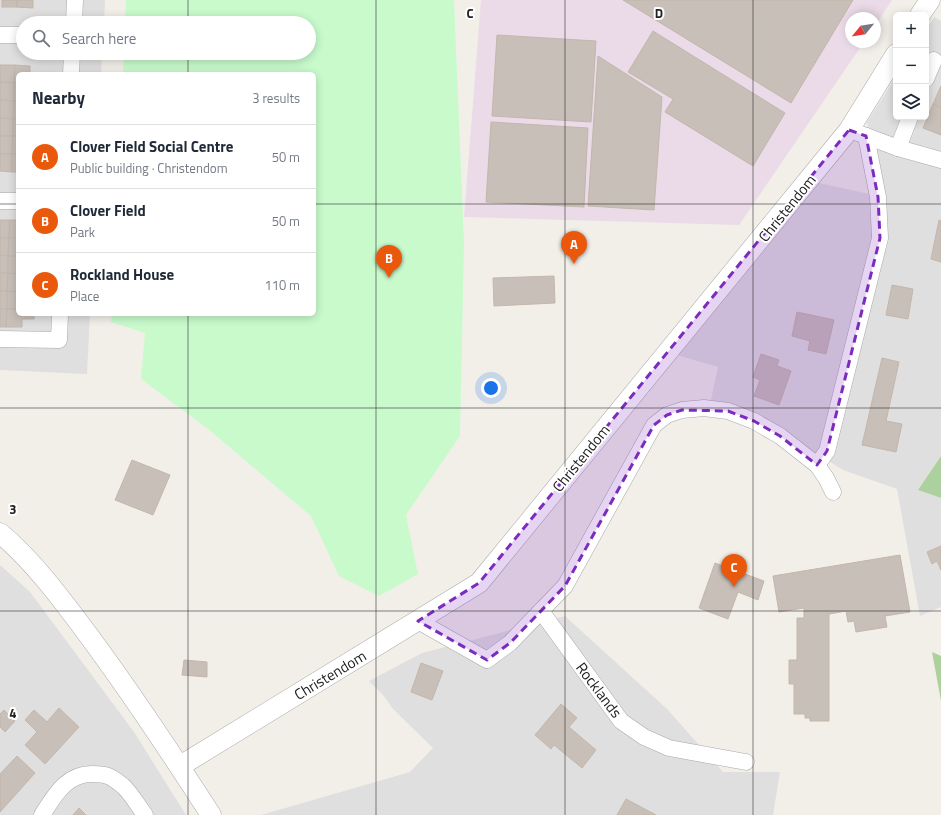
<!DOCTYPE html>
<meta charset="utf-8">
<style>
:root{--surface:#fff;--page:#f6f6f7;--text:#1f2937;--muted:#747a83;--line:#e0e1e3;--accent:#ea580c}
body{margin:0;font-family:"Titillium Web",sans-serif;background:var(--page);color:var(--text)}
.controls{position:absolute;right:12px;top:12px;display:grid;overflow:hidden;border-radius:6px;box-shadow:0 2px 10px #0003}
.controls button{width:36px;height:36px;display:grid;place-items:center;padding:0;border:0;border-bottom:1px solid var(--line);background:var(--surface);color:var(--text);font:20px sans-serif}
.compass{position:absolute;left:845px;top:12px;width:36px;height:36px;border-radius:50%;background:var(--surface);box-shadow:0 2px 10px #0003;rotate:240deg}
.you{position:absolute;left:491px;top:388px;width:14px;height:14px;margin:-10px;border:3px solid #fff;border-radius:50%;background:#1a73e8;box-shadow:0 0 0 6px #1a73e833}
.badge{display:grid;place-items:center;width:26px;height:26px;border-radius:50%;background:var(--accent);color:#fff;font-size:13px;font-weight:700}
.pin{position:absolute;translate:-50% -33px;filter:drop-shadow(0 1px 2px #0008)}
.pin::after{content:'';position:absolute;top:21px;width:14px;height:12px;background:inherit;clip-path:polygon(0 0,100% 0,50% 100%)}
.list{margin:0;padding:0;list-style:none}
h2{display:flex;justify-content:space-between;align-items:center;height:52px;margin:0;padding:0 16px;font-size:17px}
h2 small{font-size:13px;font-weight:400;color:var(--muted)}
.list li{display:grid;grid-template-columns:26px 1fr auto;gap:12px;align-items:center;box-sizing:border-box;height:64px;padding:0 16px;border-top:1px solid var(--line)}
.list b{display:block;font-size:15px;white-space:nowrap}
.list p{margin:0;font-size:13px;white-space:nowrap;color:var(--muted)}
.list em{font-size:13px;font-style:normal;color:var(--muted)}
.icon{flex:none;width:22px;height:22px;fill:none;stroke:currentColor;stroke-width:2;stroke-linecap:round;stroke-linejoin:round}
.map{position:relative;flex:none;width:941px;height:815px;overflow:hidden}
.search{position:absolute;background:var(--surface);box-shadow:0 2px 10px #0003;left:16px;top:16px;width:300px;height:44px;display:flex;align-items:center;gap:10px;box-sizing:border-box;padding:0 14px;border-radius:22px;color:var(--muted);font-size:15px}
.panel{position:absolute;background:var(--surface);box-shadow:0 2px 10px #0003;left:16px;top:72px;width:300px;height:244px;border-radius:6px}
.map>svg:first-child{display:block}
.residential{fill:#e0dfdf}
.industrial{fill:#ebdbe8}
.forest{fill:#add19e}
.park{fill:#c8facc}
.building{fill:#c7bfb8;stroke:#c4b6ab}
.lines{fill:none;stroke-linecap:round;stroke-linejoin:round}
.minor-casing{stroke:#a9a9a9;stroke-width:17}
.tertiary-casing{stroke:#a9a9a9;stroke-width:21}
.minor{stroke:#fff;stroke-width:16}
.tertiary{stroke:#fff;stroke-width:20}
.marked{fill:#7b2cbf;fill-opacity:0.2;stroke:#7b2cbf;stroke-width:3;stroke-dasharray:8 5;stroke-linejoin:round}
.grid{fill:none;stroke:#222;stroke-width:1;stroke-opacity:0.55}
.labels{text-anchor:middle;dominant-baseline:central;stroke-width:4;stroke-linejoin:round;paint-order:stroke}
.street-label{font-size:15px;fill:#222;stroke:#fff}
.grid-label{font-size:13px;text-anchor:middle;font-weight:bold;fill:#222;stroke:#fff;stroke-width:4;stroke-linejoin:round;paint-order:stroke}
</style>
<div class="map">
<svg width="941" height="815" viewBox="0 0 941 815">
<rect width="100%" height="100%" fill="#f2efe9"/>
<g class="residential">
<path d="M 0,0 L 105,0 L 104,23 L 23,23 L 23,53 L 102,53 L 101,74 L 18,74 L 18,314 L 90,314 L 87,374 L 0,370 Z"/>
<path d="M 934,17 L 941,21 L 941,456 L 918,490 L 941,498 L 941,607 L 920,616 L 897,489 L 843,470 L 809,449 L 786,430 L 746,410 L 711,400 L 718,367 L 677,355 L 819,183 L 883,197 L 867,122 L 896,77 L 896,117 L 926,117 L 926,30 Z"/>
<path d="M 0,565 L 30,592 L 134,732 L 186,815 L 0,815 Z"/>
<path d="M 565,616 L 667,709 L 723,772 L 780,772 L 773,815 L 261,815 L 410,772 L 433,748 L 393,709 L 384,696 L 369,681 L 422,653 Z"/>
</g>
<path class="industrial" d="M 481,0 L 892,0 L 875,26 L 875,18 L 851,18 L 851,42 L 864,42 L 739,225 L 464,217 Z"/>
<g class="forest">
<path d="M 941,456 L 941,498 L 918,490 Z"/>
<path d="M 932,652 L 941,656 L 941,701 Z"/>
</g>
<path class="park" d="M 126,0 L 454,0 L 464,243 L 460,436 L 406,515 L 418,574 L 379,596 L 339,576 L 311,516 L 208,429 L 141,379 L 145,333 L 111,322 L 112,314 L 314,314 L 314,74 L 123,74 L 124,53 L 309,53 L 309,23 L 125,23 Z"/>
<g class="building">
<rect x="2" y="0" width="15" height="7"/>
<path d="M 17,0 L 33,0 L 33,8 L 17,7 Z"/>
<path d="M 623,0 L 853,0 L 791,103 Z"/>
<path d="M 653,31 L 785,113 L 753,166 L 665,112 L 673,99 L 628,72 Z"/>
<path d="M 497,35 L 596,41 L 591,122 L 492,116 Z"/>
<path d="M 598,56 L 662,97 L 654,210 L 588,206 Z"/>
<path d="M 0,65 L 15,65 L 14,83 L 0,82 Z"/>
<path d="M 15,65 L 30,66 L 30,74 L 18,74 L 18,83 L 14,83 Z"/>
<path d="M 0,82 L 14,83 L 14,101 L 0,100 Z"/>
<rect x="14" y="83" width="4" height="18"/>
<path d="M 941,86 L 941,108 L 933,104 Z"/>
<path d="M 0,100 L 14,101 L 13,119 L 0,118 Z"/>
<path d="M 14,101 L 18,101 L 18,119 L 13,119 Z"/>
<path d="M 933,104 L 941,108 L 941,135 L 923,128 Z"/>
<path d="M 0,118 L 13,119 L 13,136 L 0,136 Z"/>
<rect x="13" y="119" width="5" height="17"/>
<path d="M 491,122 L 588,128 L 584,207 L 486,202 Z"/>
<path d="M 0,136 L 13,136 L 12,154 L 0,154 Z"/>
<path d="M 13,136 L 18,136 L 18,154 L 12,154 Z"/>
<path d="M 0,154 L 12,154 L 12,172 L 0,171 Z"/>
<rect x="12" y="154" width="6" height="18"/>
<path d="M 0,220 L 10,220 L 9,238 L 0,238 Z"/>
<path d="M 10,220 L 18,220 L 18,238 L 9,238 Z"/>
<path d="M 939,220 L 941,221 L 941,262 L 931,259 Z"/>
<path d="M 0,238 L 9,238 L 8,256 L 0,255 Z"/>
<path d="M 9,238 L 18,238 L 18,256 L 8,256 Z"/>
<path d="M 0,255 L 8,256 L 8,273 L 0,273 Z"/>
<path d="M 8,256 L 18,256 L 18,274 L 8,273 Z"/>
<path d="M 0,273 L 8,273 L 7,291 L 0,291 Z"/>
<path d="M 8,273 L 18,274 L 18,292 L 7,291 Z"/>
<path d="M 554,276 L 555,303 L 494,306 L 493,278 Z"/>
<path d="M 892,285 L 913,289 L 908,319 L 886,315 Z"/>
<rect x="0" y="291" width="7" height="18"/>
<path d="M 7,291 L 18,292 L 18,309 L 7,309 Z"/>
<path d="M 0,309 L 7,309 L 6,327 L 0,327 Z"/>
<path d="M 7,309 L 18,309 L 18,314 L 34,314 L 34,319 L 22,319 L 22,327 L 6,327 Z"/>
<path d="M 797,312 L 834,320 L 826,354 L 808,350 L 810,341 L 792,336 Z"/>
<path d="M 761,354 L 779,360 L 777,366 L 791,371 L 779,405 L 754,396 L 760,380 L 753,377 Z"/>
<path d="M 882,358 L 899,362 L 886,421 L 902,424 L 896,452 L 862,445 Z"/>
<path d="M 132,460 L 170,475 L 153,515 L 115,500 Z"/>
<path d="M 941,546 L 941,570 L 937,561 L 932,564 L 927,552 Z"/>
<path d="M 900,555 L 910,612 L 885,616 L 887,627 L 856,632 L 854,621 L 848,622 L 846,611 L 829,614 L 829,721 L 810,721 L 810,718 L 805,718 L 805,714 L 794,714 L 794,684 L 789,684 L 789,660 L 797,660 L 797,618 L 804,618 L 804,608 L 779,612 L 773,576 Z"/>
<path d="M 715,563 L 764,581 L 758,600 L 738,592 L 728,619 L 699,608 Z"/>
<path d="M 184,660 L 207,662 L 207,677 L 182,675 Z"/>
<path d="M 421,663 L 443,671 L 432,700 L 411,692 Z"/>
<path d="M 561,704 L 577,718 L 569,727 L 596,750 L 582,768 L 554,745 L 551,749 L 535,735 Z"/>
<path d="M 59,708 L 79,727 L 45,764 L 25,745 L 37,732 L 25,720 L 34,710 L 47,722 Z"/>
<path d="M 4,710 L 15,721 L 5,732 L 0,727 L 0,714 Z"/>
<path d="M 17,756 L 35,773 L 0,812 L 0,774 Z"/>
<path d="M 626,799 L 656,815 L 617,815 Z"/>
<path d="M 79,808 L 86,815 L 73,815 Z"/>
</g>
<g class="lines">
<g class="minor-casing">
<g id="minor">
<path d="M 74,23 L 75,0"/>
<path d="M 0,35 L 23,35"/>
<path d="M 71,74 L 72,53"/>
<path d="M 926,79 L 934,60"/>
<path d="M 858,133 L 898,148 L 941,160"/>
<path d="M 898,148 L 910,117"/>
<path d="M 0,201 L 18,201"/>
<path d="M 0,339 L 59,340 L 60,314"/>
<path d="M 817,465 L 827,451 L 880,238 L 878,197 L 866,136"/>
<path d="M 541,611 L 621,721 L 644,737 L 669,748 L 746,762"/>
<path d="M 418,621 L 487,660 L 510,643 L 565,586 L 654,425 L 667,415 L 682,410 L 704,408 L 728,411 L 754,421 L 780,436 L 817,465 L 826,478 L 833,492"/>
<path d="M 42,815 C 55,795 66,774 92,774 C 107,774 111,776 123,786 C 131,793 138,806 145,815"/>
</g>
</g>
<g class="tertiary-casing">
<g id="tertiary">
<path d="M 920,15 L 930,0"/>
<path d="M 0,533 C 33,561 60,597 86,632 C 130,691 171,753 211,815"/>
<path d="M 180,766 L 479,583 L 849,130 L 896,54"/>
</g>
</g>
<use href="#minor" class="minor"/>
<use href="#tertiary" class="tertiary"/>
</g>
<path class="marked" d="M 849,130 L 866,136 L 878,197 L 880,238 L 827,451 L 817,465 L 780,436 L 754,421 L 728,411 L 682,410 L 667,415 L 654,425 L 565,586 L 510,643 L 487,660 L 418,621 L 479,583 Z"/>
<path class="grid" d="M 188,0 L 188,23M 376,0 L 376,815M 565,0 L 565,815M 753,0 L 753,815M 188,53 L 188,74M 0,204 L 18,204M 314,204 L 941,204M 188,314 L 188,815M 0,408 L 941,408M 0,611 L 941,611"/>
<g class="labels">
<g class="street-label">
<text transform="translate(787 208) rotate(-51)">Christendom</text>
<text transform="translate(581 458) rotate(-51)">Christendom</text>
<text transform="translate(330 675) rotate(-31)">Christendom</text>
<text transform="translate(599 690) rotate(53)">Rocklands</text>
</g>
</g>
<g class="grid-label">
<text x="470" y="18">C</text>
<text x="659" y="18">D</text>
<text x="13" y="514">3</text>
<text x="13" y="718">4</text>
</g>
</svg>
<div class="controls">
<button>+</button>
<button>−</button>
<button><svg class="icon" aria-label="layers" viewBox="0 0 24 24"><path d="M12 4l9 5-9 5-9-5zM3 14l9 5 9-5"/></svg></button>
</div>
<svg class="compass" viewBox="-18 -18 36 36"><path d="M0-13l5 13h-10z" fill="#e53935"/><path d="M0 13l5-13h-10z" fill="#747a83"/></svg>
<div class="you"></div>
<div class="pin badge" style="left:574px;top:264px">A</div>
<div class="pin badge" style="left:389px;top:278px">B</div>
<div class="pin badge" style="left:734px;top:587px">C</div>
<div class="search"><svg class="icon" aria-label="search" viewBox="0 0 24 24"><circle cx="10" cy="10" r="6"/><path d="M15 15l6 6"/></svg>Search here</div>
<section class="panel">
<h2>Nearby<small>3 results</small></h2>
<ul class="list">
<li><span class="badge">A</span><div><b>Clover Field Social Centre</b><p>Public building · Christendom</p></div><em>50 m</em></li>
<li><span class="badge">B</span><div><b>Clover Field</b><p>Park</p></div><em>50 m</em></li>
<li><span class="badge">C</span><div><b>Rockland House</b><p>Place</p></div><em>110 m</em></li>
</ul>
</section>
</div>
